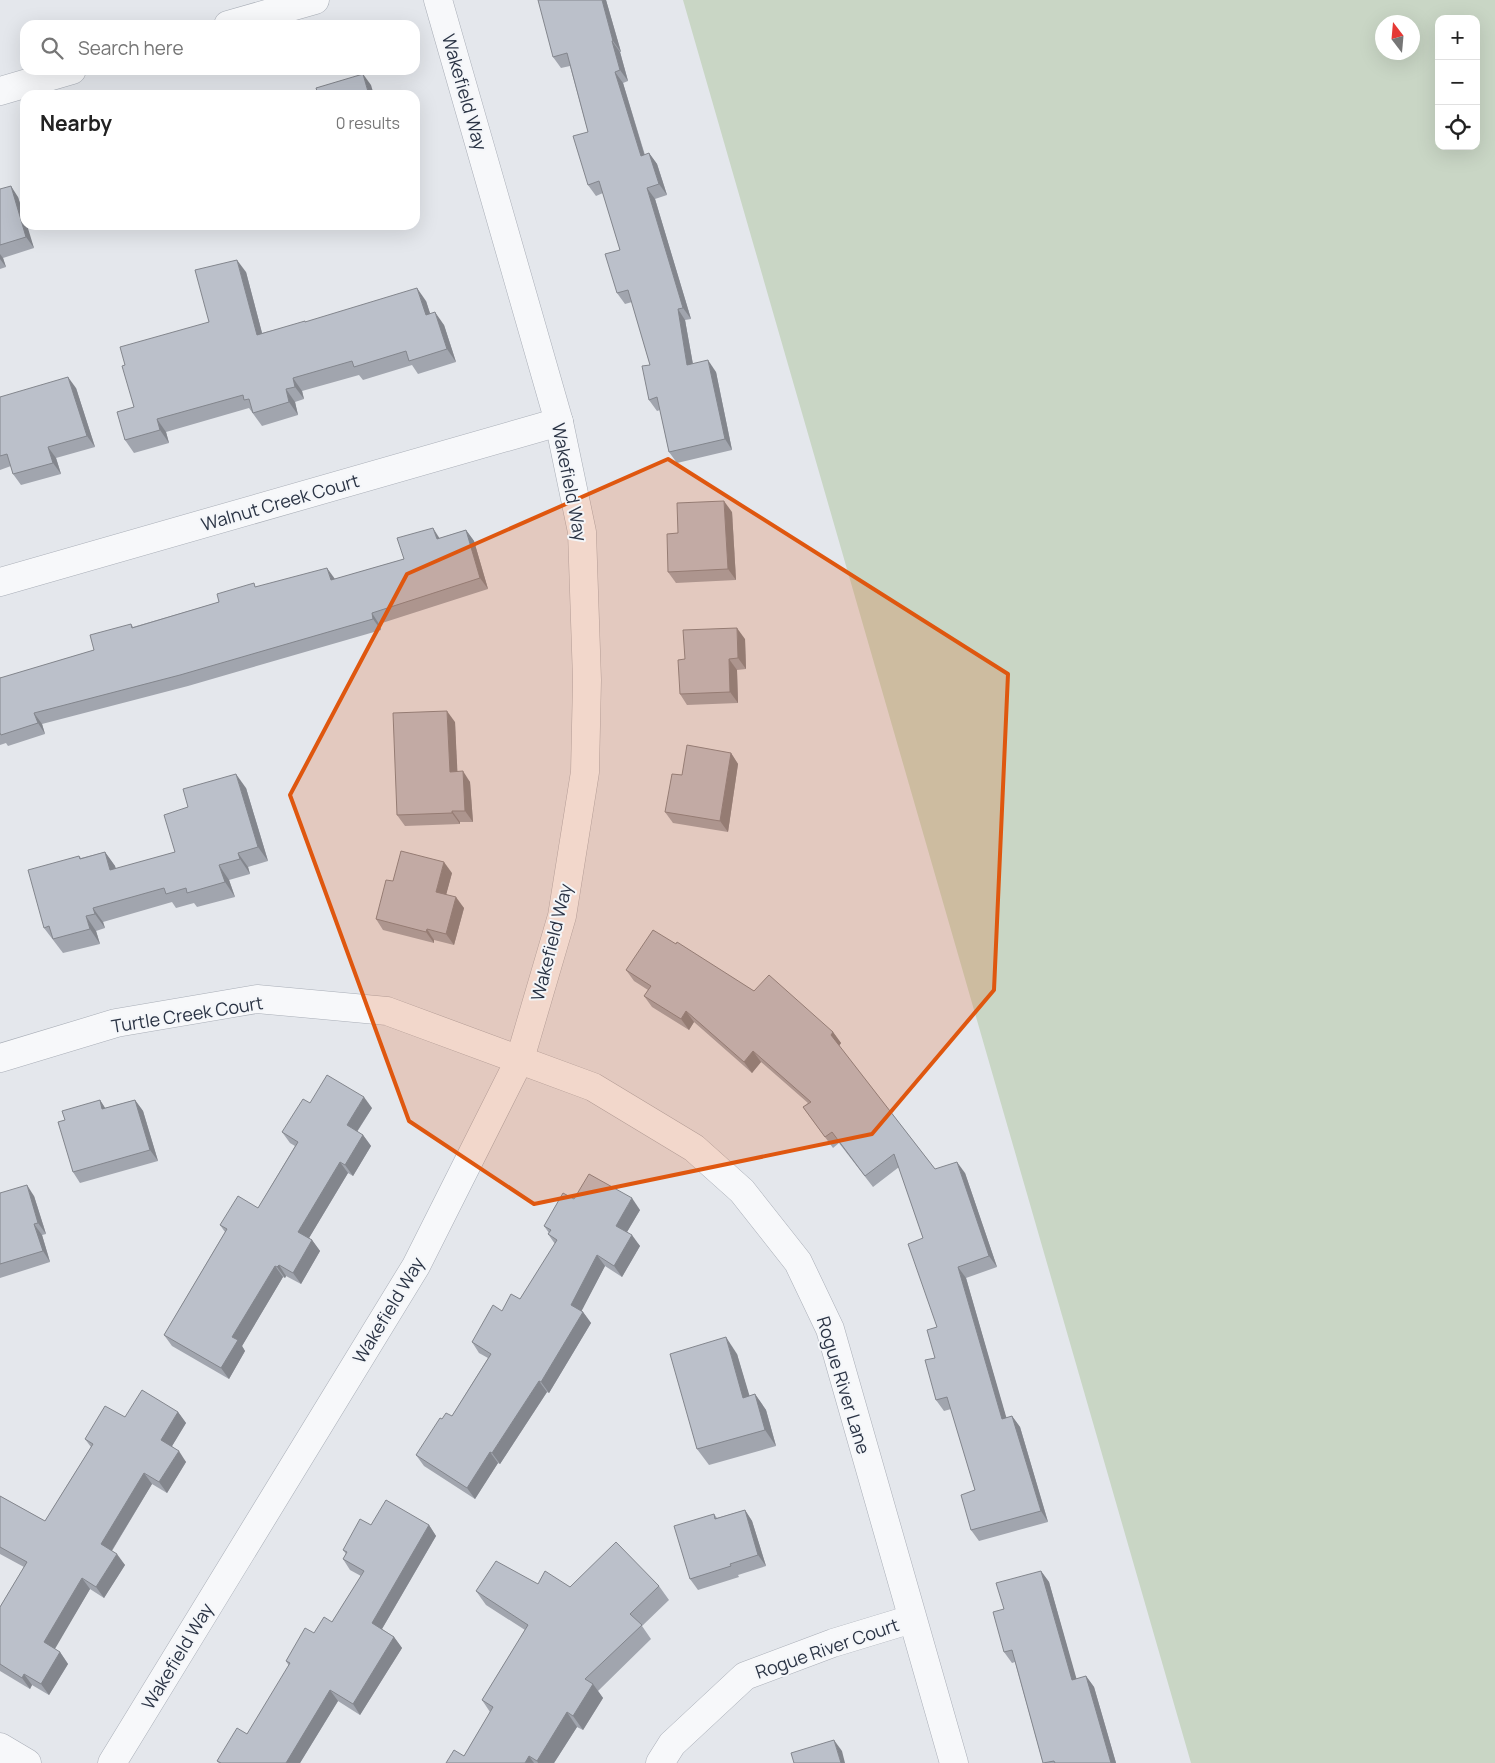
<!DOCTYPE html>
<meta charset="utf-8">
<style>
:root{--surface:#fff;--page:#f6f6f6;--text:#222;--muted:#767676;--line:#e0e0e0}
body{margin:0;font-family:Manrope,sans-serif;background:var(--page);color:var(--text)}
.controls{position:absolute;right:15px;top:15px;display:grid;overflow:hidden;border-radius:10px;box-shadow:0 5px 20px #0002}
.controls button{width:45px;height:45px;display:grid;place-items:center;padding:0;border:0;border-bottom:1px solid var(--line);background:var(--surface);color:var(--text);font:25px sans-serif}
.compass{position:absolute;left:1375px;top:15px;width:45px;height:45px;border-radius:50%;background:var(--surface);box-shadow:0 5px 20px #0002;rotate:344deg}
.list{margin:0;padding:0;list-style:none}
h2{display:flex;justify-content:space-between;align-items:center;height:65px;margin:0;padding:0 20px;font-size:21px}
h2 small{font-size:16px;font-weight:400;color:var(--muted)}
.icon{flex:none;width:28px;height:28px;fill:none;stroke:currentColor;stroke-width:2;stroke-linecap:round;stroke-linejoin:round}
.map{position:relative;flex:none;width:1495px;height:1763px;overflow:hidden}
.search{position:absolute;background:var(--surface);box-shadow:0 5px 20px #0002;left:20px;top:20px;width:400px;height:55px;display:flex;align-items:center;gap:12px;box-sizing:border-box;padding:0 18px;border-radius:15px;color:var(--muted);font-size:19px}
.panel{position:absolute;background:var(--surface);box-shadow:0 5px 20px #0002;left:20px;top:90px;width:400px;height:140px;border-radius:15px}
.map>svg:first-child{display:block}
.green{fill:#c9d6c5;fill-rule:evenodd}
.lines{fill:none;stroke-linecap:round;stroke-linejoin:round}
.street-casing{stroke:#a9aeb7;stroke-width:29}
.street{stroke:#f7f8fa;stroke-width:28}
.wall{fill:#a1a5ae}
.shaded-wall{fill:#83868d}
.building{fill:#bbc0ca;stroke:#83868d}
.marked{fill:#df570f;fill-opacity:0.2;stroke:#df570f;stroke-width:4;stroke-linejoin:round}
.labels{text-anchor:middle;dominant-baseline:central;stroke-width:4;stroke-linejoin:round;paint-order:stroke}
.street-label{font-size:18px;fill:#2b3445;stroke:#f4f6f9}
</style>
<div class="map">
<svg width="1495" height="1763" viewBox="0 0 1495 1763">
<rect width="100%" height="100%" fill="#e4e7ec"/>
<path class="green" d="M 683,0 L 1495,0 L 1495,1763 L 1191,1763 ZM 1439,19 L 1476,19 L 1476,146 L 1439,146 ZM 1382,22 L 1412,22 L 1412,52 L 1382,52 Z"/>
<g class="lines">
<g class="street-casing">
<g id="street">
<path d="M 228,25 L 315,0"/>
<path d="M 0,91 L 72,70"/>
<path d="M 0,582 L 559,422"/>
<path d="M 0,1058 L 116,1023 L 257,999 L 387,1011 L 593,1087 L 694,1148 L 742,1191 L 798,1262 L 830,1329 L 954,1763"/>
<path d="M 0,1747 L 27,1763"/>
<path d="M 112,1763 L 416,1266 L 520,1059 L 562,916 L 585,772 L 587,680 L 582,532 L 559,422 L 438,0"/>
<path d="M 660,1763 L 672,1744 L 745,1676 L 833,1643 L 912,1619"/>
</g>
</g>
<use href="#street" class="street"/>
</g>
<g class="wall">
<path d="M 606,0 L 621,52 L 620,52 L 628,81 L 623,83 L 645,155 L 649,153 L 657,164 L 667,195 L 655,199 L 691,319 L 685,320 L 693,364 L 716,372 L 732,450 L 677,463 L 669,452 L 660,410 L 657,411 L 649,400 L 650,365 L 632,302 L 625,304 L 617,293 L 620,250 L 603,193 L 596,196 L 588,185 L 588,132 L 570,66 L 561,68 L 553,57 Z"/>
<path d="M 0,189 L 18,197 L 25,219 L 25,225 L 34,248 L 3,258 L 6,267 L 0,269 Z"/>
<path d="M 246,272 L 262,333 L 306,322 L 426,301 L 430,314 L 444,325 L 456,362 L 418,374 L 412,365 L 363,380 L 359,375 L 302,391 L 304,399 L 295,402 L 298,415 L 262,426 L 249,408 L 166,432 L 169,443 L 134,453 L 125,440 L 134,407 L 125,365 L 209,322 Z"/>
<path d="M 76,388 L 95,447 L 56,458 L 61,474 L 21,485 L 13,474 L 11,466 L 0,470 L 0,397 Z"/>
<path d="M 732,512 L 736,580 L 676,583 L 668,572 L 678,533 Z"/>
<path d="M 466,530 L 474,541 L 488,589 L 379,624 L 381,630 L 188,686 L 42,724 L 45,734 L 8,746 L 6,743 L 0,745 L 0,677 L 1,678 L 94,650 L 131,624 L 133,627 L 219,602 L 257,587 L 335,579 L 404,559 L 440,538 Z"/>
<path d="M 745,639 L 746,669 L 737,670 L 738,703 L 687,705 L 680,694 L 685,659 Z"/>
<path d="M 455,722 L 457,772 L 470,782 L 473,822 L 460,822 L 460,824 L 405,826 L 397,815 Z"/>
<path d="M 731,753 L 738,764 L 728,832 L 673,823 L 665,812 L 682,775 Z"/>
<path d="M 246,788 L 268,861 L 248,867 L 250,874 L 229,880 L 235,897 L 197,907 L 194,903 L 176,908 L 172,902 L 103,922 L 105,928 L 96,931 L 100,944 L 63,953 L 44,928 L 79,856 L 81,858 L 105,852 L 115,866 L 116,869 L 175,852 Z"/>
<path d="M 452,873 L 446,894 L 464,908 L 454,945 L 434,940 L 434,943 L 383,930 L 376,919 L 393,881 Z"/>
<path d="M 676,944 L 754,991 L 833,1032 L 841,1043 L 839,1046 L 935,1169 L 965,1173 L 997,1267 L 966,1278 L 1006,1418 L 1012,1416 L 1020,1427 L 1048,1522 L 979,1541 L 971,1530 L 975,1490 L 951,1409 L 944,1411 L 936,1400 L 935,1358 L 937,1327 L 923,1238 L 899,1167 L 873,1187 L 839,1143 L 833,1148 L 803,1107 L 808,1103 L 761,1062 L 752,1073 L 694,1022 L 689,1030 L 652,1007 L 644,996 L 648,990 L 634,981 L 626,970 Z"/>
<path d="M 100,1100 L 105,1108 L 135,1100 L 143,1111 L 158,1161 L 80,1183 L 73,1172 Z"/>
<path d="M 310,1103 L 372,1108 L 357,1132 L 363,1135 L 371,1146 L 353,1176 L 348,1173 L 309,1238 L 312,1240 L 320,1251 L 301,1284 L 286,1276 L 285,1278 L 283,1277 L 242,1346 L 245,1351 L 229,1379 L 172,1346 L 164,1335 L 225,1232 L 220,1225 L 258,1208 L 295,1146 L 290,1143 L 282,1132 Z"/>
<path d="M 0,1193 L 34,1196 L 46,1234 L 42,1235 L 50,1262 L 0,1278 Z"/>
<path d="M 574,1199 L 640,1210 L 627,1232 L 640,1246 L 622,1277 L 605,1266 L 581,1311 L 583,1312 L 591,1323 L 549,1393 L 547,1392 L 500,1464 L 498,1463 L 475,1499 L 424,1466 L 416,1455 L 442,1419 L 452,1416 L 488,1358 L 479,1353 L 472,1342 L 502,1311 L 520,1299 L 555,1244 L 548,1234 L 549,1233 L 544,1226 Z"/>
<path d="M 737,1354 L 749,1396 L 755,1394 L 766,1410 L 776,1446 L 709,1465 L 697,1449 Z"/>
<path d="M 178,1412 L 186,1423 L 172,1446 L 186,1462 L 167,1493 L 152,1484 L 112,1551 L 125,1565 L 104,1598 L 90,1589 L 54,1649 L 60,1652 L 68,1664 L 49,1695 L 32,1685 L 30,1689 L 0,1671 L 0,1607 L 24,1567 L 0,1554 L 0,1496 L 45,1521 L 91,1447 L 85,1439 L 125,1417 Z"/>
<path d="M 745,1510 L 752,1521 L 766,1566 L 738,1575 L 739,1577 L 698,1590 L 690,1579 L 714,1514 L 717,1518 Z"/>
<path d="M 371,1525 L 429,1525 L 436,1536 L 382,1629 L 394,1637 L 402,1648 L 360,1715 L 338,1701 L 300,1763 L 219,1763 L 217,1761 L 247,1734 L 289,1666 L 286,1661 L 314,1633 L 332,1622 L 361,1576 L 350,1570 L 343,1559 L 346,1554 L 343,1550 Z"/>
<path d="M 1041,1571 L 1049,1582 L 1076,1679 L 1086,1676 L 1094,1687 L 1116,1763 L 1043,1763 L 1015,1662 L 1012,1663 L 1004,1652 L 1004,1609 Z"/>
<path d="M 538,1584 L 570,1587 L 659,1586 L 669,1600 L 642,1626 L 651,1639 L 598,1691 L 603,1698 L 583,1730 L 577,1727 L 554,1763 L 446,1763 L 464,1756 L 490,1712 L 482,1700 L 525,1630 L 486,1605 L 476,1591 Z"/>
</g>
<g class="shaded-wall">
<path d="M 602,0 L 606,0 L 621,52 L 613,41 Z"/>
<path d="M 612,41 L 620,52 L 628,81 L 620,70 Z"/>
<path d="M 615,72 L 623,83 L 648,167 L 641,156 Z"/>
<path d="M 363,74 L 371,85 L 374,95 L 369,95 Z"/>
<path d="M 649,153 L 657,164 L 667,195 L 659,184 Z"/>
<path d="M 11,186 L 18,197 L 25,219 L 25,225 L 27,225 L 34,248 L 26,237 Z"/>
<path d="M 647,188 L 655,199 L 691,319 L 683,308 Z"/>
<path d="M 0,254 L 3,258 L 6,267 L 0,259 Z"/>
<path d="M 237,260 L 246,272 L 266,348 L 257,335 Z"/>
<path d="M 417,288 L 426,301 L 435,328 L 426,315 Z"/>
<path d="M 678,309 L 685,320 L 695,376 L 687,365 Z"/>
<path d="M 435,312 L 444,325 L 456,362 L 447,349 Z"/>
<path d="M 708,360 L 716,372 L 732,450 L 725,439 Z"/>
<path d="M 68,377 L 76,388 L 95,447 L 87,436 Z"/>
<path d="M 293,378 L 302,391 L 304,399 L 295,387 Z"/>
<path d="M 286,389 L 295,402 L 298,415 L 289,402 Z"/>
<path d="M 157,419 L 166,432 L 169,443 L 160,430 Z"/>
<path d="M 48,447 L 56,458 L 61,474 L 53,463 Z"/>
<path d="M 724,501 L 732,512 L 736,580 L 728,569 Z"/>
<path d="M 433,528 L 440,539 L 437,539 Z"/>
<path d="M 466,530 L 474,541 L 488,589 L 480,578 Z"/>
<path d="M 327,568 L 335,579 L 331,580 Z"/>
<path d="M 372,613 L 379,624 L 381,630 L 373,619 Z"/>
<path d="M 737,628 L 745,639 L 746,669 L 738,658 Z"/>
<path d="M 729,659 L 737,670 L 738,703 L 730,692 Z"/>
<path d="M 447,711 L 455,722 L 458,783 L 450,772 Z"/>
<path d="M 34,713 L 42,724 L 45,734 L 38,723 Z"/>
<path d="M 731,753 L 738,764 L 728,832 L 720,821 Z"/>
<path d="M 463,771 L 470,782 L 473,822 L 465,811 Z"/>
<path d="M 236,774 L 246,788 L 268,861 L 258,847 Z"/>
<path d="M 452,811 L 460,822 L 460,824 L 452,813 Z"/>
<path d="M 105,852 L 115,866 L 120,885 L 110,870 Z"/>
<path d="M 238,853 L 248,867 L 250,874 L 240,859 Z"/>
<path d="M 444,862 L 452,873 L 444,903 L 436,892 Z"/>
<path d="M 219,865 L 229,880 L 235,897 L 225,882 Z"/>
<path d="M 456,897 L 464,908 L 454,945 L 446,934 Z"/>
<path d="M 93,908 L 103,922 L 105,928 L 95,914 Z"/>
<path d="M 86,916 L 96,931 L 100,944 L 90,929 Z"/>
<path d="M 427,929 L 434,940 L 434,943 L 426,932 Z"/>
<path d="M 686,1011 L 694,1022 L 689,1030 L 681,1019 Z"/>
<path d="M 833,1032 L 841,1043 L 839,1046 L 831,1035 Z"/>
<path d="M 753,1051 L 761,1062 L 752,1073 L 744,1062 Z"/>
<path d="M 364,1097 L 372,1108 L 354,1136 L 347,1125 Z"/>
<path d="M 100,1100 L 107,1111 L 102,1109 Z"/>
<path d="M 135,1100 L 143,1111 L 158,1161 L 150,1150 Z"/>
<path d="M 363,1135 L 371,1146 L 353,1176 L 345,1165 Z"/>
<path d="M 340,1162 L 348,1173 L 306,1243 L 298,1232 Z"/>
<path d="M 957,1162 L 965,1173 L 997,1267 L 989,1256 Z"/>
<path d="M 27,1185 L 34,1196 L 46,1234 L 38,1223 Z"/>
<path d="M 632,1198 L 640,1210 L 624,1237 L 616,1226 Z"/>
<path d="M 34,1224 L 42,1235 L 50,1262 L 43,1251 Z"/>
<path d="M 632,1235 L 640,1246 L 622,1277 L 614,1266 Z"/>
<path d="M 312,1240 L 320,1251 L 301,1284 L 293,1273 Z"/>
<path d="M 597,1255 L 605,1266 L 579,1316 L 571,1305 Z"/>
<path d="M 279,1265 L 286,1276 L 285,1278 L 277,1267 Z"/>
<path d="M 275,1266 L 283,1277 L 242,1346 L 245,1351 L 229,1379 L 221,1368 L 232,1337 Z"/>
<path d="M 958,1267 L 966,1278 L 1010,1430 L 1002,1419 Z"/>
<path d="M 583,1312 L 591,1323 L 549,1393 L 541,1382 Z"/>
<path d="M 726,1337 L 737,1354 L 755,1414 L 743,1398 Z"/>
<path d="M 539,1381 L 547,1392 L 500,1464 L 492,1453 Z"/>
<path d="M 755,1394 L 766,1410 L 776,1446 L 765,1430 Z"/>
<path d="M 178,1412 L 186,1423 L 169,1451 L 161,1440 Z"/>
<path d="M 1012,1416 L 1020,1427 L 1048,1522 L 1041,1511 Z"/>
<path d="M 179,1451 L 186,1462 L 167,1493 L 159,1482 Z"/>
<path d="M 490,1452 L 498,1463 L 475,1499 L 467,1488 Z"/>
<path d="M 144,1473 L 152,1484 L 109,1555 L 101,1544 Z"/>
<path d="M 745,1510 L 752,1521 L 766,1566 L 758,1555 Z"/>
<path d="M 429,1525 L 436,1536 L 379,1634 L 372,1623 Z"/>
<path d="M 117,1554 L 125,1565 L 104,1598 L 96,1587 Z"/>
<path d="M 1041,1571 L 1049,1582 L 1080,1691 L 1072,1680 Z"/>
<path d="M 82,1578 L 90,1589 L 52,1654 L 44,1642 Z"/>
<path d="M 394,1637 L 402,1648 L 360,1715 L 353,1704 Z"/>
<path d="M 60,1652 L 68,1664 L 49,1695 L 41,1684 Z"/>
<path d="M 24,1674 L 32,1685 L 30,1689 L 22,1678 Z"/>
<path d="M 1086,1676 L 1094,1687 L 1116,1763 L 1111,1763 Z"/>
<path d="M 593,1684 L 603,1698 L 583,1730 L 573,1716 Z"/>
<path d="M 330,1690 L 338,1701 L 300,1763 L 285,1763 Z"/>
<path d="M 567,1712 L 577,1727 L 554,1763 L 538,1763 L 537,1761 Z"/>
<path d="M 834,1740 L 842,1751 L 845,1763 L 841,1763 Z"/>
<path d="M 529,1756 L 534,1763 L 525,1763 Z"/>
</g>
<g class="building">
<path d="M 538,0 L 602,0 L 613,41 L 612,41 L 620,70 L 615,72 L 641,156 L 649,153 L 659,184 L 647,188 L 683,308 L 678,309 L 687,365 L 708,360 L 725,439 L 669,452 L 657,397 L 649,400 L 642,366 L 650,365 L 628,290 L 617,293 L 605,254 L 620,250 L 599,181 L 588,185 L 573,136 L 588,132 L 567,53 L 553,57 Z"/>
<path d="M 363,74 L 369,95 L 315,95 L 318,94 L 316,88 Z"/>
<path d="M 11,186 L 26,237 L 0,245 L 0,189 Z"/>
<path d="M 237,260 L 257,335 L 305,321 L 305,322 L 417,288 L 426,315 L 435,312 L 447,349 L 409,361 L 406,351 L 354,367 L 352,361 L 293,378 L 295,387 L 286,389 L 289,402 L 253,413 L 249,399 L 244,400 L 243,395 L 157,419 L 160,430 L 125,440 L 117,412 L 134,407 L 122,366 L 125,365 L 120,347 L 209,322 L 195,270 Z"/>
<path d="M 68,377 L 87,436 L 48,447 L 53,463 L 13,474 L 7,454 L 0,456 L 0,397 Z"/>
<path d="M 724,501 L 728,569 L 668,572 L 667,534 L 678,533 L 677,503 Z"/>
<path d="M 433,528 L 437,539 L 466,530 L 480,578 L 372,613 L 373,619 L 180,675 L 34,713 L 38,723 L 1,735 L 0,733 L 0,678 L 94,650 L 90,635 L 131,624 L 132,628 L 219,602 L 217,594 L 254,583 L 255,587 L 327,568 L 331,580 L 404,559 L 397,538 Z"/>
<path d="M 737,628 L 738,658 L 729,659 L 730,692 L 680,694 L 678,660 L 685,659 L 683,630 Z"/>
<path d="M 447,711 L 450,772 L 463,771 L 465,811 L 452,811 L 452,813 L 397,815 L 393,713 Z"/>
<path d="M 687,745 L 731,753 L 720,821 L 665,812 L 672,774 L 682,775 Z"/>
<path d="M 236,774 L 258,847 L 238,853 L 240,859 L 219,865 L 225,882 L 187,893 L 186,888 L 166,894 L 164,888 L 93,908 L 95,914 L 86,916 L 90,929 L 53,939 L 49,926 L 44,928 L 28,870 L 79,856 L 80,859 L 105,852 L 110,870 L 175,852 L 164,815 L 188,807 L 183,789 Z"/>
<path d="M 401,851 L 444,862 L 436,892 L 456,897 L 446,934 L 427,929 L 426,932 L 376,919 L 386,880 L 393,881 Z"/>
<path d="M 653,930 L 676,944 L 677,942 L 754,991 L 769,975 L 833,1032 L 831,1035 L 935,1169 L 957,1162 L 989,1256 L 958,1267 L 1002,1419 L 1012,1416 L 1041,1511 L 971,1530 L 961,1495 L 975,1490 L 947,1397 L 936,1400 L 925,1360 L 935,1358 L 927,1330 L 937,1327 L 908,1244 L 923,1238 L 894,1154 L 865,1176 L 832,1132 L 825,1137 L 803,1107 L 811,1102 L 753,1051 L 744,1062 L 686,1011 L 681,1019 L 644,996 L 651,986 L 626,970 Z"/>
<path d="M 327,1075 L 364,1097 L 347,1125 L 363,1135 L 345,1165 L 340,1162 L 298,1232 L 312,1240 L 293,1273 L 279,1265 L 277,1267 L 275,1266 L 232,1337 L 238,1340 L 221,1368 L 164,1335 L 227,1229 L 220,1225 L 238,1196 L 258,1208 L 298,1142 L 282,1132 L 303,1099 L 310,1103 Z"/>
<path d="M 100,1100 L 102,1109 L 135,1100 L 150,1150 L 73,1172 L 58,1122 L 65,1120 L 62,1111 Z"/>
<path d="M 589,1174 L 632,1198 L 616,1226 L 632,1235 L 614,1266 L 597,1255 L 571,1305 L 583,1312 L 541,1382 L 539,1381 L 492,1453 L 490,1452 L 467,1488 L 416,1455 L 440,1418 L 442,1419 L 446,1413 L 452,1416 L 491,1354 L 472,1342 L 493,1305 L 502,1311 L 511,1294 L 520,1299 L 557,1240 L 548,1234 L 551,1230 L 544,1226 L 563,1193 L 574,1199 Z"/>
<path d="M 27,1185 L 38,1223 L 34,1224 L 43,1251 L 0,1264 L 0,1193 Z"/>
<path d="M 726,1337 L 743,1398 L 755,1394 L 765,1430 L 697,1449 L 670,1354 Z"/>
<path d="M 142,1390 L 178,1412 L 161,1440 L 179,1451 L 159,1482 L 144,1473 L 101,1544 L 117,1554 L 96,1587 L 82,1578 L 44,1642 L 60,1652 L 41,1684 L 24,1674 L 22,1678 L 0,1664 L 0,1607 L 27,1562 L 0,1547 L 0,1496 L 45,1521 L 93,1444 L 85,1439 L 105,1406 L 125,1417 Z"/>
<path d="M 386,1500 L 429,1525 L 372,1623 L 394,1637 L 353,1704 L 330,1690 L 286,1763 L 221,1763 L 217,1761 L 237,1728 L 247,1734 L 290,1663 L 286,1661 L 305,1628 L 314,1633 L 324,1617 L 332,1622 L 364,1571 L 343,1559 L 347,1552 L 343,1550 L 360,1519 L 371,1525 Z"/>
<path d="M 745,1510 L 758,1555 L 730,1564 L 731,1566 L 690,1579 L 674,1526 L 714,1514 L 715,1519 Z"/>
<path d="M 616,1542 L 659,1586 L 630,1614 L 642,1625 L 585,1679 L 593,1684 L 573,1716 L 567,1712 L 537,1761 L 529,1756 L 525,1763 L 446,1763 L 454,1750 L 464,1756 L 493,1707 L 482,1700 L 528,1625 L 476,1591 L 496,1561 L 538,1584 L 545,1571 L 570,1587 Z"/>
<path d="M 1041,1571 L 1072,1680 L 1086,1676 L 1111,1763 L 1055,1763 L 1054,1761 L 1043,1763 L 1012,1650 L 1004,1652 L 993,1612 L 1004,1609 L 996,1583 Z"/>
<path d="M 834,1740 L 841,1763 L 794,1763 L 791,1753 Z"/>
</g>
<path class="marked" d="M 668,459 L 1008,674 L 994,990 L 872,1134 L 534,1204 L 409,1121 L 290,795 L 407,574 Z"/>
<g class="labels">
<g class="street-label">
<text transform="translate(465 92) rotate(74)">Wakefield Way</text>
<text transform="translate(570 482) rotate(79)">Wakefield Way</text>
<text transform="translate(280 502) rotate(-16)">Walnut Creek Court</text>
<text transform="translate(551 942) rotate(-76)">Wakefield Way</text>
<text transform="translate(187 1014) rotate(-9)">Turtle Creek Court</text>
<text transform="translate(388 1310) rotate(-59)">Wakefield Way</text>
<text transform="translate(844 1385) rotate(73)">Rogue River Lane</text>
<text transform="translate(827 1648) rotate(-19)">Rogue River Court</text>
<text transform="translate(177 1656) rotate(-59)">Wakefield Way</text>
</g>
</g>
</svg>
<div class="controls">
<button>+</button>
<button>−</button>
<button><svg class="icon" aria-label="locate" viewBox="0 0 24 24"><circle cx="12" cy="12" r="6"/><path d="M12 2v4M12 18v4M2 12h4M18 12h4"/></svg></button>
</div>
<svg class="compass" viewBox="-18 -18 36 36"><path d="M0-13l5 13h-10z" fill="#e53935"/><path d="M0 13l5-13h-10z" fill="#767676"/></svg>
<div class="search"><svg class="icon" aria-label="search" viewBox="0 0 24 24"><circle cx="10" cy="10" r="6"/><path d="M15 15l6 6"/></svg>Search here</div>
<section class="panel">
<h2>Nearby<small>0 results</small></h2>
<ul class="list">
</ul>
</section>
</div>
